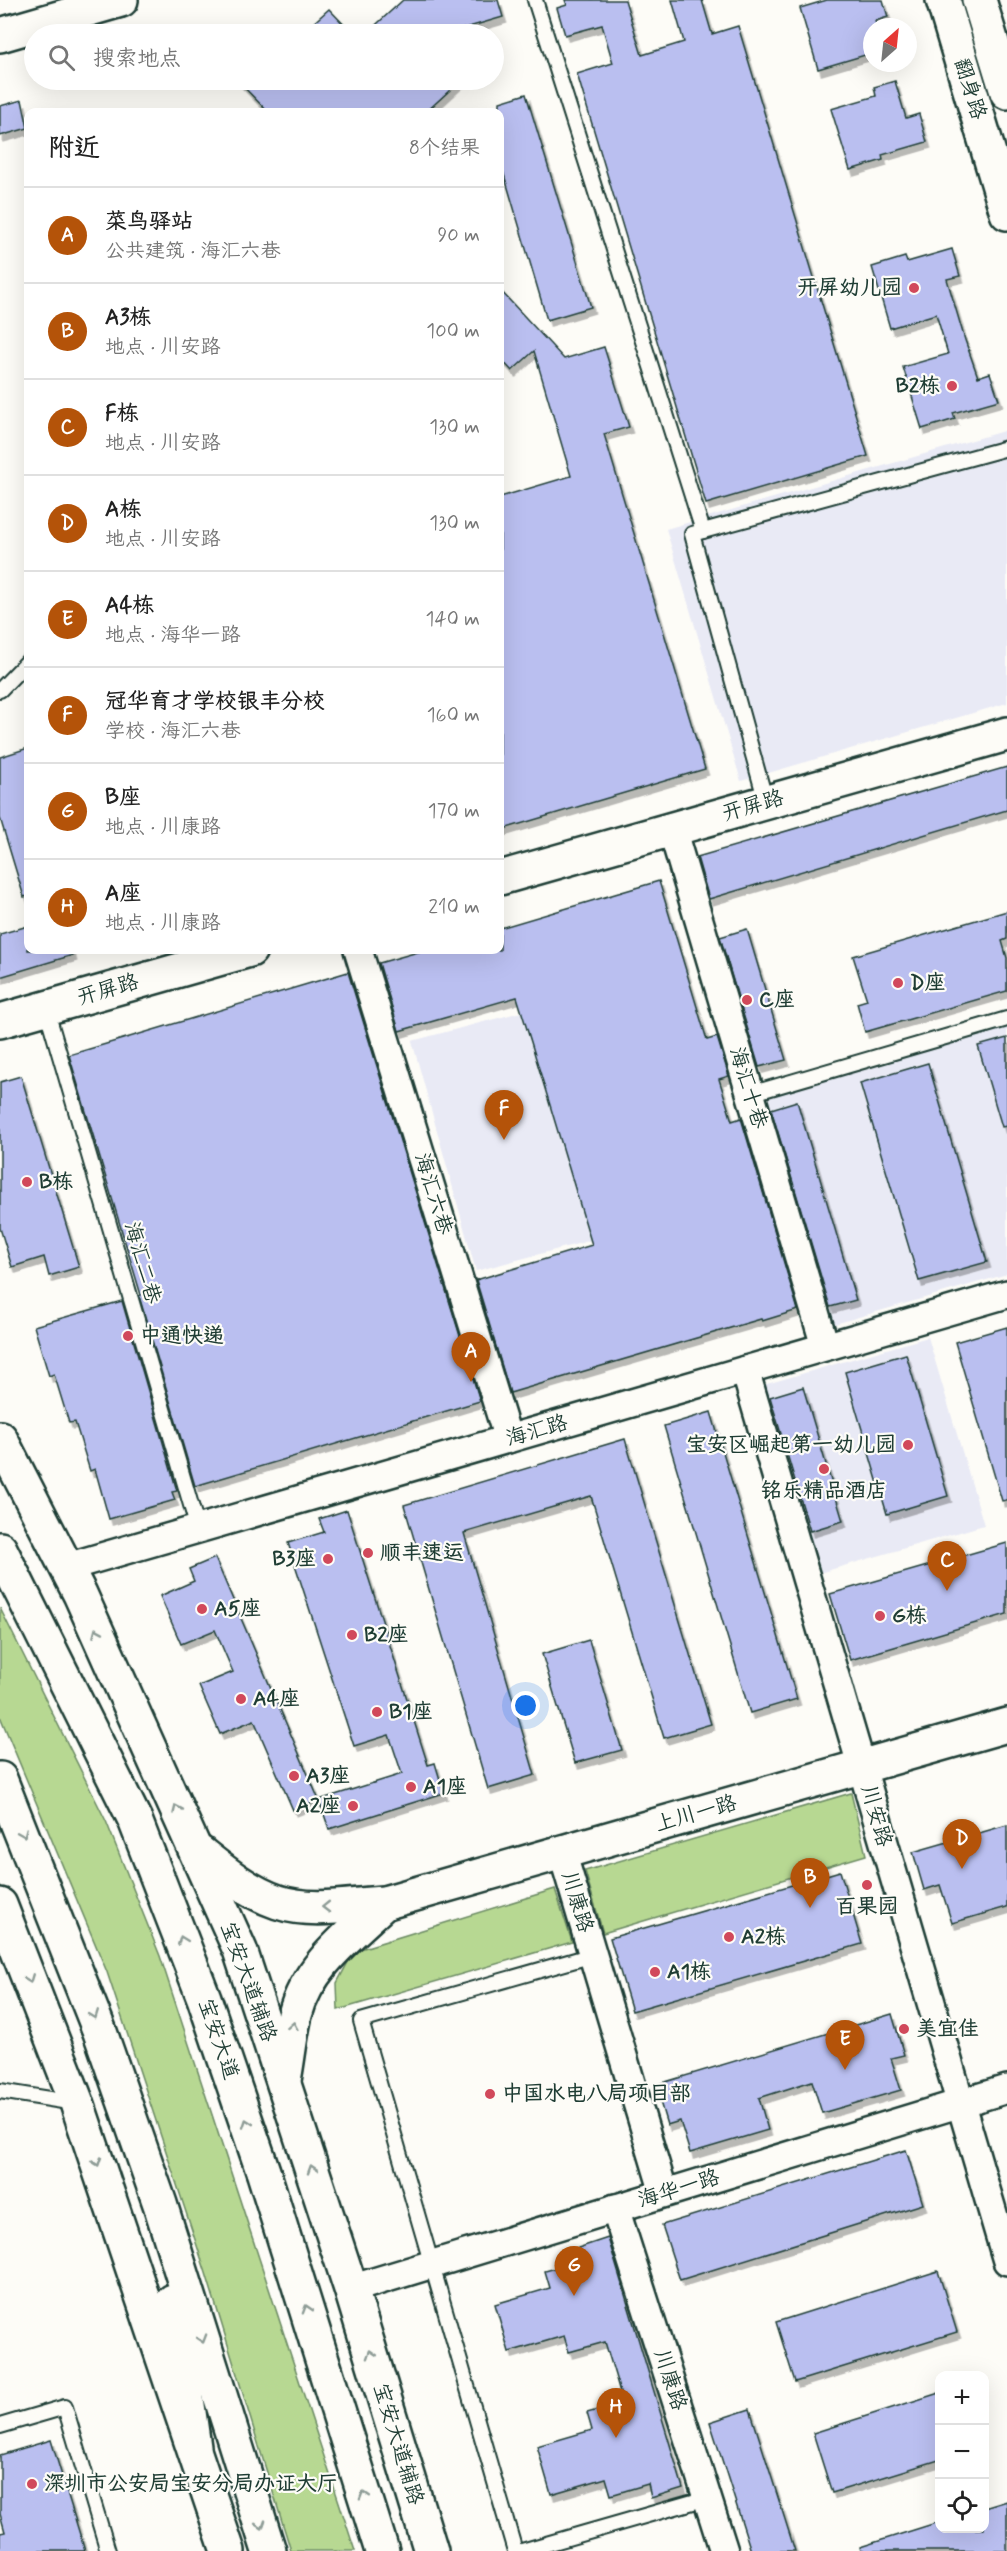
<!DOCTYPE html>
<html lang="zh">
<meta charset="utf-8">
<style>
:root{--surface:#fff;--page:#f6f6f6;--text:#222;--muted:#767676;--line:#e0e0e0;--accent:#b45309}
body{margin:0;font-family:Mynerve,"LXGW WenKai TC",sans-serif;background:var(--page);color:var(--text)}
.controls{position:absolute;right:18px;bottom:18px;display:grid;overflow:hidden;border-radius:12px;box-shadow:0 6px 24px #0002}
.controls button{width:54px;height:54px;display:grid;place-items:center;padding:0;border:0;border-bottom:2px solid var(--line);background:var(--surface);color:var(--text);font:30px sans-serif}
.compass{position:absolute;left:863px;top:18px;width:54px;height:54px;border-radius:50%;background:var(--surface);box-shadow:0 6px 24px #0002;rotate:27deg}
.you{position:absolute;left:526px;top:1706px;width:21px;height:21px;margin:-15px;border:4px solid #fff;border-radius:50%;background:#1a73e8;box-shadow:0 0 0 9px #1a73e833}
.badge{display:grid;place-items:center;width:39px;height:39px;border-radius:50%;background:var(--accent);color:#fff;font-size:20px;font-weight:700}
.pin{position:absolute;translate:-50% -50px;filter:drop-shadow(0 2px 3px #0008)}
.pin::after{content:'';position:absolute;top:32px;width:21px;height:18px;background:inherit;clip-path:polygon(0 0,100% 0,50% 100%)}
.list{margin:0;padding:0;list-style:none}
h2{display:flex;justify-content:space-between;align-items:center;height:78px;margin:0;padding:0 24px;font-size:26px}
h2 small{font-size:20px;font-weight:400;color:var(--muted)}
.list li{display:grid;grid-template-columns:39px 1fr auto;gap:18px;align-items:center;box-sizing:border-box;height:96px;padding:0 24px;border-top:2px solid var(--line)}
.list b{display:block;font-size:22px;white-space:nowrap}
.list p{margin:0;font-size:20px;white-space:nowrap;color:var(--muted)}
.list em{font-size:20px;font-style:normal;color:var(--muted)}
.icon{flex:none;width:33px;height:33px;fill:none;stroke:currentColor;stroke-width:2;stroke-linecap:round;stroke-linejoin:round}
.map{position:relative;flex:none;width:1007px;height:2551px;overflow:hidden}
.search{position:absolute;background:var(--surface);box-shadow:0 6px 24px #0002;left:24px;top:24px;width:480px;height:66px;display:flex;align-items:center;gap:15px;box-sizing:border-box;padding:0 21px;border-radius:33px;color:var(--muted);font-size:22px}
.panel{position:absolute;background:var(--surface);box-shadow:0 6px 24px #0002;left:24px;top:108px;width:480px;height:846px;border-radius:12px}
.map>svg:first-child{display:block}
.built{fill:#e9eaf5}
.green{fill:#b7d892;stroke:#6b8a63;stroke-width:1.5}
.building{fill:#babff0;stroke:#1f3d34;stroke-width:1.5;filter:url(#shadow)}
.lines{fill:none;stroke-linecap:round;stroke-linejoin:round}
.service-casing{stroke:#1f3d34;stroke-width:18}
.minor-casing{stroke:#1f3d34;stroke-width:32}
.tertiary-casing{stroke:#1f3d34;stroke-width:38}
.secondary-casing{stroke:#1f3d34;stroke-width:38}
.primary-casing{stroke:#1f3d34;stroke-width:38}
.service{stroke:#fdfcf7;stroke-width:14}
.minor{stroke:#fdfcf7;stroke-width:27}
.tertiary{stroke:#fdfcf7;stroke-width:33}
.secondary{stroke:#fdfcf7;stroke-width:33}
.primary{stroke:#fdfcf7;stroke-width:33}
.oneway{stroke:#8e9c96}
.poi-dot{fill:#d1495b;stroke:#fdfcf7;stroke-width:2}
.labels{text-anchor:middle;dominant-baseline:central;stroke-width:4.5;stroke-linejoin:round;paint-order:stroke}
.street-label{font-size:21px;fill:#1f3d34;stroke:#fdfcf7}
.poi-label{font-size:21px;font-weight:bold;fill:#1f3d34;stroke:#fdfcf7;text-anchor:start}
</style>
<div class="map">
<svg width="1007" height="2551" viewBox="0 0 1007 2551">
<defs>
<filter id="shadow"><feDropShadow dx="3.5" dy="6" stdDeviation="0" flood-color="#0004"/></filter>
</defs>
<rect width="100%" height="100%" fill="#fdfcf7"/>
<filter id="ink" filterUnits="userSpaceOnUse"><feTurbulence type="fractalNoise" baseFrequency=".0167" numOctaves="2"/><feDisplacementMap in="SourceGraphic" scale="12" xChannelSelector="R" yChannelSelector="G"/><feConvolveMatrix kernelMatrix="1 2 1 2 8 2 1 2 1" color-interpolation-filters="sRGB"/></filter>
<g filter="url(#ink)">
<g class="built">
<path d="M 1007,430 L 1007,703 L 741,781 L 666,529 Z"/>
<path d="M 532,1009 L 596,1239 L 476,1271 L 412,1041 Z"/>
<path d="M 1007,1019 L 1007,1274 L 821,1328 L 751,1094 Z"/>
<path d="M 928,1337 L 984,1525 L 816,1574 L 760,1386 Z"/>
</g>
<g class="green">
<path d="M 0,1608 L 106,1821 L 160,1956 L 355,2551 L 291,2551 L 206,2273 L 107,1972 L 0,1716 Z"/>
<path d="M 851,1793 L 866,1855 L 603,1933 L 585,1871 Z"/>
<path d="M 555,1889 L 572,1942 L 338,2010 L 337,1983 L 354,1951 Z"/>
</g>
<g class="building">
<path d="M 403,0 L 498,0 L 503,17 L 445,34 L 366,34 Z"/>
<path d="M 565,0 L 625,0 L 642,55 L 684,42 L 672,0 L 702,0 L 712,34 L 738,26 L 868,456 L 706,504 L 577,74 L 613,63 L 602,25 L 565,35 L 557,8 L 567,5 Z"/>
<path d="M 827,0 L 883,0 L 888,17 L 875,21 L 877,27 L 872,27 L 872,53 L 818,69 L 800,8 Z"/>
<path d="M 329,9 L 353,34 L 301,34 Z"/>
<path d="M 237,80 L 461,80 L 426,112 L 268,112 Z"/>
<path d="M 895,81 L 906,118 L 919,114 L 927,142 L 882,155 L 883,160 L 850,170 L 831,109 L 876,96 L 874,87 Z"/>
<path d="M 526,94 L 591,307 L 547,320 L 500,161 L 500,102 Z"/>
<path d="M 22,100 L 28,128 L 0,136 L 0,106 Z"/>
<path d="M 952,249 L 960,276 L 947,279 L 965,340 L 978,377 L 990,373 L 999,400 L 953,413 L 955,419 L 922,429 L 903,367 L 948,354 L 936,314 L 890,328 L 872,267 L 905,257 L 907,262 Z"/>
<path d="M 500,290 L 564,359 L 604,347 L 629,427 L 604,434 L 705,769 L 500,830 L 500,497 L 571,476 L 534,351 L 512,371 L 500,358 Z"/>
<path d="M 28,748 L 28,896 L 24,897 L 0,818 L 0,757 Z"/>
<path d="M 1007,767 L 1007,810 L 709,899 L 697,857 Z"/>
<path d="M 659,881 L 707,1040 L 717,1037 L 729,1076 L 719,1079 L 732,1121 L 741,1118 L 798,1310 L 762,1321 L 761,1319 L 510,1393 L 476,1280 L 592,1245 L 531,1042 L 517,997 L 399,1031 L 379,963 L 425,950 L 500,950 L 500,928 Z"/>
<path d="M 1007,911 L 1007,939 L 1002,941 L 1007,958 L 1007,991 L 865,1032 L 857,1003 L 867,1000 L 853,956 Z"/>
<path d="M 28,926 L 28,950 L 72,950 L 73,955 L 0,977 L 0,934 Z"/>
<path d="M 747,929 L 786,1060 L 759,1067 L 720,937 Z"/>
<path d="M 348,972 L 480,1401 L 195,1486 L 139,1296 L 141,1295 L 69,1055 Z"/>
<path d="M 1007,1038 L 1007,1126 L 1002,1127 L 978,1046 Z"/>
<path d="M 928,1063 L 987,1262 L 919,1281 L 860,1083 Z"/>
<path d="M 21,1076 L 79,1267 L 49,1276 L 44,1257 L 12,1267 L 0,1228 L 0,1082 Z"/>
<path d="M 797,1101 L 856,1300 L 830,1307 L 771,1109 Z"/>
<path d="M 122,1301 L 177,1491 L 172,1492 L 175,1500 L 109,1519 L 95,1469 L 90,1471 L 75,1422 L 69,1423 L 54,1374 L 49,1376 L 34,1326 Z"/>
<path d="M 1007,1327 L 1007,1500 L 1002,1501 L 955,1342 Z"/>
<path d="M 906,1354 L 948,1496 L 887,1514 L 845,1372 Z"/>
<path d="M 803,1387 L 843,1521 L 810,1531 L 770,1397 Z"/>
<path d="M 711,1412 L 797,1699 L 750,1713 L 664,1426 Z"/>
<path d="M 625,1439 L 711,1724 L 664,1738 L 591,1496 L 464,1533 L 535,1775 L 488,1789 L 404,1505 Z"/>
<path d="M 347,1510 L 428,1765 L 435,1763 L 444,1793 L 329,1829 L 319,1800 L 402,1774 L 389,1735 L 354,1746 L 288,1543 L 324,1532 L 319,1519 Z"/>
<path d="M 1007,1543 L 1007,1614 L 850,1660 L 830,1594 Z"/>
<path d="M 215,1558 L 319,1800 L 293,1810 L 254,1720 L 220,1734 L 199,1686 L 233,1672 L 215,1630 L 181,1644 L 160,1596 L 194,1581 L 189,1569 Z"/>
<path d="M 589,1640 L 622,1750 L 575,1763 L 542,1654 Z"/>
<path d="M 1007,1825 L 1007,1907 L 952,1923 L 940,1885 L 924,1890 L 913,1852 Z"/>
<path d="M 840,1871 L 862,1944 L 632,2011 L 610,1938 Z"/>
<path d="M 892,2014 L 904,2055 L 891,2058 L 901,2090 L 822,2113 L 812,2081 L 759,2098 L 768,2130 L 690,2153 L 680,2121 L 667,2125 L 655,2085 Z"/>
<path d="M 906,2150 L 923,2204 L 680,2280 L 662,2225 Z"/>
<path d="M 608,2238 L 683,2488 L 651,2498 L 648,2484 L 611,2495 L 606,2478 L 551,2494 L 537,2446 L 592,2430 L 587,2413 L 623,2403 L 617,2382 L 605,2342 L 569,2352 L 564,2336 L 509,2352 L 495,2304 L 550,2288 L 545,2271 L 582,2261 L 578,2248 Z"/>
<path d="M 938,2271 L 957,2332 L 795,2382 L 776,2322 Z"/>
<path d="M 939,2393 L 939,2460 L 832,2493 L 813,2433 Z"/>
<path d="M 750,2409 L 795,2551 L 751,2551 L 710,2422 Z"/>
<path d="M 51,2440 L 85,2551 L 0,2551 L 0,2533 L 5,2532 L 0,2514 L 0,2455 Z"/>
<path d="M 1007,2501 L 1007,2551 L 861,2551 L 860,2547 L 939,2522 L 939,2529 L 984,2529 L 984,2508 Z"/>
</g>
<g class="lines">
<g class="service-casing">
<g id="service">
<path d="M 535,0 L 703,531"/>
<path d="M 0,690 L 28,661"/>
<path d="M 766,802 L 692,534 L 1007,448"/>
<path d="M 46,1008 L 198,1529"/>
<path d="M 750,1094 L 1007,1019"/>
<path d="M 0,2091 L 75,2103"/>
<path d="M 0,2426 L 65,2407 L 108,2551"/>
<path d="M 515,2551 L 361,2021 L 593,1955"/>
<path d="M 522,2551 L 707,2498"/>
</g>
</g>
<g class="minor-casing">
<g id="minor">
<path d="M 672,829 L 825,1346"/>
<path d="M 358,950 L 508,1439"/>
<path d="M 745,1370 L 1007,2261"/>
<path d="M 67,1567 L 1007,1294"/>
<path d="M 562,1852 L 664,2193"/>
<path d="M 615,2208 L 724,2551"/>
<path d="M 351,2289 L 1007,2089"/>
</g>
</g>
<g class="tertiary-casing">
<g id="tertiary">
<path d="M 500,878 L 1007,734"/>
<path d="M 0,1021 L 250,950"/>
</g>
</g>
<g class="secondary-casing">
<g id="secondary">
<path d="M 943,0 L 1007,213"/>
<path d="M 979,0 L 1007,92"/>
<path d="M 0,1438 L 80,1594 L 240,1950 L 351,2289 L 431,2551"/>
<path d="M 199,1852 C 223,1871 248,1892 278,1902 C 311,1913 350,1905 384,1903 L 1007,1725"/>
<path d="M 0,1905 L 77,2103 L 228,2551"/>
<path d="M 284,2080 C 288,2059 290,2036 295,2015 C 307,1967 350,1935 384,1903"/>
</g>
</g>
<g class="primary-casing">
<g id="primary">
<path d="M 0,35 L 121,0"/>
<path d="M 0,1549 L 135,1820 L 204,1998 L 264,2174 L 382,2551"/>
<path d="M 0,1779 L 100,2032 L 160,2204 L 269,2551"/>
<path d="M 173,2301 L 194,2447"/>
</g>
</g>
<use href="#service" class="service"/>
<use href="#minor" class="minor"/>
<use href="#tertiary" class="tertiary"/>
<use href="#secondary" class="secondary"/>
<use href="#primary" class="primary"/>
</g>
<defs><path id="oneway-chevron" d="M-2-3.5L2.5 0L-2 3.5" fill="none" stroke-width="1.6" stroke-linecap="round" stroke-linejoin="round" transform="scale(1.5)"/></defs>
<g class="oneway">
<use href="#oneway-chevron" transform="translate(97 1632) rotate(-114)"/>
<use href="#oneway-chevron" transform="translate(177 1809) rotate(-114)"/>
<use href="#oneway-chevron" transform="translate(23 1833) rotate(67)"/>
<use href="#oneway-chevron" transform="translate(326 1907) rotate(179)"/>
<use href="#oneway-chevron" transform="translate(182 1940) rotate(-111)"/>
<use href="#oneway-chevron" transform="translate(29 1979) rotate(69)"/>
<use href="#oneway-chevron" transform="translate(94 2015) rotate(69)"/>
<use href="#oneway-chevron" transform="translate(293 2026) rotate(-80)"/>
<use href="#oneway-chevron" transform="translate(247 2123) rotate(-109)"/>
<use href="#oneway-chevron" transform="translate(97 2162) rotate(71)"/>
<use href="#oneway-chevron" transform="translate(312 2169) rotate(-108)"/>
<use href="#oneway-chevron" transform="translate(307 2309) rotate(-107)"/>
<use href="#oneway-chevron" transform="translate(202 2339) rotate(73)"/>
<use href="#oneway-chevron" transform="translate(371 2354) rotate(-107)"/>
<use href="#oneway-chevron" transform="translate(364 2495) rotate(-107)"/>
<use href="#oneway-chevron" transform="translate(261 2525) rotate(72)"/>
</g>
</g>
<g class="poi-dot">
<circle cx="914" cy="288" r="6"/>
<circle cx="952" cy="386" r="6"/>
<circle cx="898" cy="983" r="6"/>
<circle cx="747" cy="1000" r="6"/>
<circle cx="27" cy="1182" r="6"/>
<circle cx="128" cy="1336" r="6"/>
<circle cx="908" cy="1445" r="6"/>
<circle cx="824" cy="1469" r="6"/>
<circle cx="368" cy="1553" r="6"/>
<circle cx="328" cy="1559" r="6"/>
<circle cx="202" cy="1609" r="6"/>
<circle cx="880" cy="1616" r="6"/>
<circle cx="352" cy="1635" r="6"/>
<circle cx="241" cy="1699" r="6"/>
<circle cx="377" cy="1712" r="6"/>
<circle cx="294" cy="1776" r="6"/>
<circle cx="411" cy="1787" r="6"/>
<circle cx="353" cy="1806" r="6"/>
<circle cx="867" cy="1885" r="6"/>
<circle cx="729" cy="1937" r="6"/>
<circle cx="655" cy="1972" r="6"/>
<circle cx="904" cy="2029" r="6"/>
<circle cx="490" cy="2094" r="6"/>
<circle cx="32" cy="2484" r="6"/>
</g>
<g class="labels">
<g class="street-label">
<text transform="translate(970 89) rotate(73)">翻身路</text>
<text transform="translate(753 806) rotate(-16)">开屏路</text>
<text transform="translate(108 990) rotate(-16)">开屏路</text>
<text transform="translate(748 1088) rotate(73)">海汇十巷</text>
<text transform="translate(433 1194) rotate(73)">海汇六巷</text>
<text transform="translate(142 1263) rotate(74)">海汇二巷</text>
<text transform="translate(537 1431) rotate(-16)">海汇路</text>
<text transform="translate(696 1814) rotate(-16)">上川一路</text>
<text transform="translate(876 1816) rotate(74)">川安路</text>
<text transform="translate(577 1902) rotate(73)">川康路</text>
<text transform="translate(248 1982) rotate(70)">宝安大道辅路</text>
<text transform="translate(218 2039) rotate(71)">宝安大道</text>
<text transform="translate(679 2189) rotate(-17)">海华一路</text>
<text transform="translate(670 2380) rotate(72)">川康路</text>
<text transform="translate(398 2444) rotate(73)">宝安大道辅路</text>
</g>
<g class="poi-label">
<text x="902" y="288" text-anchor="end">开屏幼儿园</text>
<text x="940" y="386" text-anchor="end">B2栋</text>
<text x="910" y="983">D座</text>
<text x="759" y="1000">C座</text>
<text x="39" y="1182">B栋</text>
<text x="140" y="1336">中通快递</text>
<text x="896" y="1445" text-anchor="end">宝安区崛起第一幼儿园</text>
<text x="824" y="1491" text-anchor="middle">铭乐精品酒店</text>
<text x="380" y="1553">顺丰速运</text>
<text x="316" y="1559" text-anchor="end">B3座</text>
<text x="214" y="1609">A5座</text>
<text x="892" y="1616">G栋</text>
<text x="364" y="1635">B2座</text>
<text x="253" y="1699">A4座</text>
<text x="389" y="1712">B1座</text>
<text x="306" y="1776">A3座</text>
<text x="423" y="1787">A1座</text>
<text x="341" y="1806" text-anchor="end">A2座</text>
<text x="867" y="1907" text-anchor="middle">百果园</text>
<text x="741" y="1937">A2栋</text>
<text x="667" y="1972">A1栋</text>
<text x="916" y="2029">美宜佳</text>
<text x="502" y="2094">中国水电八局项目部</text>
<text x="44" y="2484">深圳市公安局宝安分局办证大厅</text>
</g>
</g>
</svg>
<div class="controls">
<button>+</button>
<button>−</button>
<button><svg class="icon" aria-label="locate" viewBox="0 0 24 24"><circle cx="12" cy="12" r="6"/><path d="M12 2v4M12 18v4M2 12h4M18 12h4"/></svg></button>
</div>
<svg class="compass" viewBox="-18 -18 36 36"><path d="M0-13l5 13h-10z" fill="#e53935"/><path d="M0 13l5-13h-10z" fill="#767676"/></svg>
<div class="you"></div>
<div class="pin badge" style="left:471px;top:1382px">A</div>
<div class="pin badge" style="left:810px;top:1908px">B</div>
<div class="pin badge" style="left:947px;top:1591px">C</div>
<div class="pin badge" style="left:962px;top:1869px">D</div>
<div class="pin badge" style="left:845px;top:2070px">E</div>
<div class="pin badge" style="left:504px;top:1140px">F</div>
<div class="pin badge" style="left:574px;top:2296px">G</div>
<div class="pin badge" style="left:616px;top:2438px">H</div>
<div class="search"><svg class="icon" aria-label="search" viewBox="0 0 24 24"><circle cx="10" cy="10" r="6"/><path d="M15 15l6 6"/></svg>搜索地点</div>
<section class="panel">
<h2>附近<small>8个结果</small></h2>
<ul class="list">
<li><span class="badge">A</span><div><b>菜鸟驿站</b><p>公共建筑 · 海汇六巷</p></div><em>90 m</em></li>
<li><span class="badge">B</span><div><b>A3栋</b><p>地点 · 川安路</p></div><em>100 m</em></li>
<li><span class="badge">C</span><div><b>F栋</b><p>地点 · 川安路</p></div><em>130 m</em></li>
<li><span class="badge">D</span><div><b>A栋</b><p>地点 · 川安路</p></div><em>130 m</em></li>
<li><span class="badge">E</span><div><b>A4栋</b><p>地点 · 海华一路</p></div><em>140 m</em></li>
<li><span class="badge">F</span><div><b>冠华育才学校银丰分校</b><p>学校 · 海汇六巷</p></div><em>160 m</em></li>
<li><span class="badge">G</span><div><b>B座</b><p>地点 · 川康路</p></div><em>170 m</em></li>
<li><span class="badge">H</span><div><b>A座</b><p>地点 · 川康路</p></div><em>210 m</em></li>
</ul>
</section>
</div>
